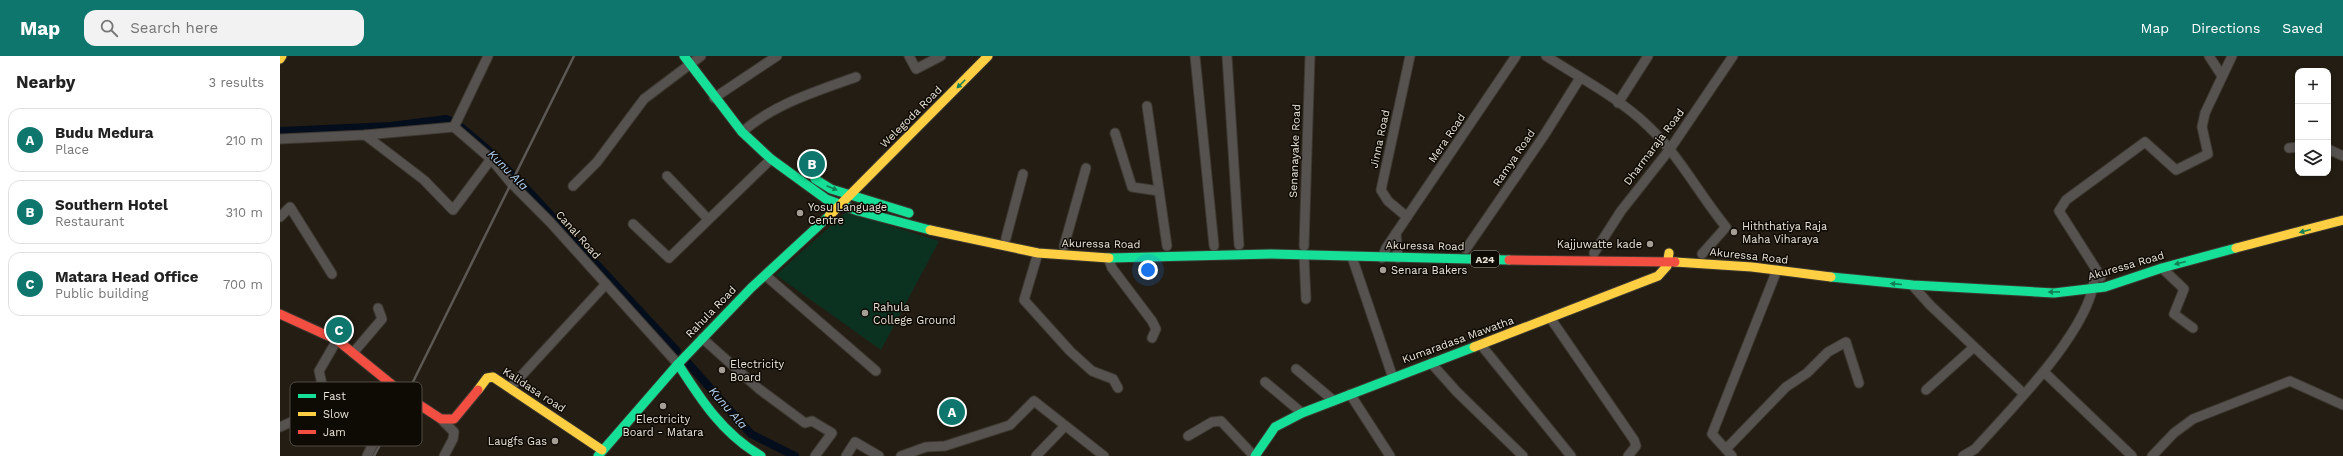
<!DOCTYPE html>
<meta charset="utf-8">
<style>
:root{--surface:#fff;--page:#f2f2f2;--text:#222;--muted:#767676;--line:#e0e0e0;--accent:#0f766e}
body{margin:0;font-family:"Work Sans",sans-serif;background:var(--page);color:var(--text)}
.controls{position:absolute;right:12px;top:12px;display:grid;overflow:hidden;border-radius:8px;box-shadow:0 2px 6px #0003}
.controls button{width:36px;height:36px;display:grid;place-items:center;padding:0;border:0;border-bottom:1px solid var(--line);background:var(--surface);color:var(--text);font:20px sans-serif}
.you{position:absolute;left:868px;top:214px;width:14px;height:14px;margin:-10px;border:3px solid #fff;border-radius:50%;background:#1a73e8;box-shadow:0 0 0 6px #1a73e833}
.badge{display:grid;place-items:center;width:26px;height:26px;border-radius:50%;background:var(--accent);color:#fff;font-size:13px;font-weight:700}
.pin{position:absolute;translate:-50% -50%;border:2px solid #fff;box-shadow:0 1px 4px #0006}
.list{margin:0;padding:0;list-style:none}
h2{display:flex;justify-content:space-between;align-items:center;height:52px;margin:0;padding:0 16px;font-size:17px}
h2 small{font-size:13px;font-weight:400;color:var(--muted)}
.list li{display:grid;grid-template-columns:26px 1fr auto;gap:12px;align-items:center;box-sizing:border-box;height:64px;margin:0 8px 8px;padding:0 8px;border:1px solid var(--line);border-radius:12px}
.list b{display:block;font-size:15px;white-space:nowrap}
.list p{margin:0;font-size:13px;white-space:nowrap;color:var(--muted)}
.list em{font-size:13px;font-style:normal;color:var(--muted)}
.icon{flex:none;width:22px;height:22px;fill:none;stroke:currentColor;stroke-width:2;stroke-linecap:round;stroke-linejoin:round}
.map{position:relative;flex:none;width:2063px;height:400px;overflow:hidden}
header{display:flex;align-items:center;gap:24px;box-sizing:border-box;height:56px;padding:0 20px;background:var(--accent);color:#fff}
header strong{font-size:19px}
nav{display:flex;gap:22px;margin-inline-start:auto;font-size:14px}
.search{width:280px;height:36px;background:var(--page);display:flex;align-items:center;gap:10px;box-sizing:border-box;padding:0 14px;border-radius:12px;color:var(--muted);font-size:15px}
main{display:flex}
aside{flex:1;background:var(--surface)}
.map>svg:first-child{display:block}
.garden{fill:#0b3220}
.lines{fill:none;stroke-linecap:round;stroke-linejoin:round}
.canal{stroke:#030d1c;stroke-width:8}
.street-casing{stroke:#3d3830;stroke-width:11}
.fast-casing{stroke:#3d3830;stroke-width:11}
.slow-casing{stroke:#3d3830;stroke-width:11}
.jam-casing{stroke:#3d3830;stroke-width:11}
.street{stroke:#565250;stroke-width:9}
.fast{stroke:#16e098;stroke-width:9}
.slow{stroke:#ffcf43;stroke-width:9}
.jam{stroke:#f24e42;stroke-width:9}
.rail{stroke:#5c5853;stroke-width:2.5}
.oneway{fill:#128055}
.poi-dot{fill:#a49e94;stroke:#0e0a04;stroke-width:1.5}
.labels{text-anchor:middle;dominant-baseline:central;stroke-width:3;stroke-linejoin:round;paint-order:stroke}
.shield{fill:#0e0a04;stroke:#a8a399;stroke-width:1}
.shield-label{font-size:10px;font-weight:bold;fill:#eae4d9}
.street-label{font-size:11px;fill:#eae4d9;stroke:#0e0a04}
.poi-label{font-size:11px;fill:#eae4d9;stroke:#0e0a04;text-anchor:start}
.water-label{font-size:12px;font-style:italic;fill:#b1d3f6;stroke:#0e0a04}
.key{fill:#0e0a04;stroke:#504b44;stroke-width:1}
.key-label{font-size:11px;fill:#eae4d9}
</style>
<header>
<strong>Map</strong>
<div class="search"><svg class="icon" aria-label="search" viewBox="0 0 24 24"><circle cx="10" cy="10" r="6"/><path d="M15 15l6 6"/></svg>Search here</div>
<nav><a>Map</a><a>Directions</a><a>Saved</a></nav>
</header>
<main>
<aside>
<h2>Nearby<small>3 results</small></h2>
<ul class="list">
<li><span class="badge">A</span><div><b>Budu Medura</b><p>Place</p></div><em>210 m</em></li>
<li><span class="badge">B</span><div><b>Southern Hotel</b><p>Restaurant</p></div><em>310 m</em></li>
<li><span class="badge">C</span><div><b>Matara Head Office</b><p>Public building</p></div><em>700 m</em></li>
</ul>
</aside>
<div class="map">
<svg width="2063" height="400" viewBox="0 0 2063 400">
<rect width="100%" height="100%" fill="#231d13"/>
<path class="garden" d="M 566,156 L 659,185 L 601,294 L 496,219 Z"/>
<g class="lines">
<g class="canal">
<path d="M 0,75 L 111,70 L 166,63 L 176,67 L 206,92 L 244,130 L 397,295"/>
<path d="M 408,307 L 471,378 L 515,400"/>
</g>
<g class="street-casing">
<g id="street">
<path d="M 629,0 L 636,13 L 661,0"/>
<path d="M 915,0 L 934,190"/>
<path d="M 947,0 L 959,189"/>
<path d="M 1266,0 C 1300,22 1339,42 1368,70 C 1399,99 1419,138 1446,171 L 1422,198"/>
<path d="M 1929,0 L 1942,20"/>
<path d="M 434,42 L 497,0"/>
<path d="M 1338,47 L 1368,0"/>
<path d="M 867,50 L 887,190"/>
<path d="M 174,71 L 208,0"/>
<path d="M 462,76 C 494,48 537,35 576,21"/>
<path d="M 835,77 L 852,131 L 879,135"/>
<path d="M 85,79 L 144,124 L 173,154 L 211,103"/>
<path d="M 0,83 L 85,79 L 174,71 L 211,103 L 231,127 L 270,166 L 398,308"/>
<path d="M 2009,92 L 2018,91"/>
<path d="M 2048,93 L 2063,100"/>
<path d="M 387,120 L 428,163"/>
<path d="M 293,130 L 317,106 L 364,43 L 421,0"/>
<path d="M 0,161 L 10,151 L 52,218"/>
<path d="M 1127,161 L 1108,145 L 1101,134 L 1130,0"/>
<path d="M 353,168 L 389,202 L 491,103"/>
<path d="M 1116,177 L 1118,202"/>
<path d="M 726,182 L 743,118"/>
<path d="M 784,190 L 806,112"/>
<path d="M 1024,190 L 1030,0"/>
<path d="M 1186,193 L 1263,81 L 1300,22"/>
<path d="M 758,197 L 744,244 L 790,295 L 812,315 L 833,323 L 838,332"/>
<path d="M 1314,197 L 1341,155 L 1390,93 L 1453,0"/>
<path d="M 1024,200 L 1026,243"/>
<path d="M 1072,201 L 1113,322"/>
<path d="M 828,202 L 832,212 L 872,265 L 876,273 L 872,282"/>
<path d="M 1102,202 L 1106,192 L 1236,0"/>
<path d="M 1882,212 L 1904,233 L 1894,258 L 1913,272"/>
<path d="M 485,219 L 596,315"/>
<path d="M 1821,221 L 1779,155 L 1786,144 L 1865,86 L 1896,114 L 1928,98 L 1922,71 L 1925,57 L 1952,0"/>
<path d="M 1633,230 L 1650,249 L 1744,338"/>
<path d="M 1271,263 L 1354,384 L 1356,390 L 1348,400"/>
<path d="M 422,282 L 479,333 L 525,367 L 532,365 L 552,377 L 535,400"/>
<path d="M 1201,289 L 1291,400"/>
<path d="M 73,297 L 102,263 L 98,252"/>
<path d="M 1151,307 L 1177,336 L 1243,400"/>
<path d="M 1016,313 L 1054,345"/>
<path d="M 1764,316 L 1852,400"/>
<path d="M 985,326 L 1022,357"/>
<path d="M 230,332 L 326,228"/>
<path d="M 1646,334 L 1694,291"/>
<path d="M 1070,338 L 1110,400"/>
<path d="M 161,363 L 174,376 L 173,383 L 164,400"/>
<path d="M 0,371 L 18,363 L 42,328 L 39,315 L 57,284"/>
<path d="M 908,380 L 932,366 L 941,365 L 974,400"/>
<path d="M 1446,393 L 1506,331 L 1527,317 L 1548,296 L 1566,286 L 1579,327"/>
<path d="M 87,400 L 120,334"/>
<path d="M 566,400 L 575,386 L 599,400"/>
<path d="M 621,400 L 646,391 L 665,390 L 730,369 L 754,345 L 824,400"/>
<path d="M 756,400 L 785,370"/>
<path d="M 1452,400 L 1432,378 L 1497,214"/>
<path d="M 1683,400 L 1695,393 C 1730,354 1809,275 1814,224"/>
<path d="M 1872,400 L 1894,377 L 1913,363 L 2010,325 L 2063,349"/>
</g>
</g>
<g class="fast-casing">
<g id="fast">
<path d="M 404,0 L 462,76 L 491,103 L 546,143 L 578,155 L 650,174"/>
<path d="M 535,123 L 551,133 L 629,157"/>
<path d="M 829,202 L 991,198 L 1229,204"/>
<path d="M 1551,221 L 1633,229 L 1774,237 L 1825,231 L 1882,212 L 1956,192"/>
<path d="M 398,308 C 421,344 443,378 481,400"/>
<path d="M 318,400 L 398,308 L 471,232 L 549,160"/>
<path d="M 975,400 L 995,371 L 1022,357 L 1194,291"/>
</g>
</g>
<g class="slow-casing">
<g id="slow">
<path d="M 0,3 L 2,0"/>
<path d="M 549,160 L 708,0"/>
<path d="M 650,174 L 758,197 L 829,202"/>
<path d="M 1956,192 L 2063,164"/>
<path d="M 1395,206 L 1472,211 L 1551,221"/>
<path d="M 1194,291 L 1378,220 L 1387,210 L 1389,197"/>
<path d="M 198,334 L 207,322 L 213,321 L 322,394"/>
</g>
</g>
<g class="jam-casing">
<g id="jam">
<path d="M 1229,204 L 1395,206"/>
<path d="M 0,258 L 57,284 L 126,340 L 161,363 L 174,363 L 198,334"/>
</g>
</g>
<use href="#street" class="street"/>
<use href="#fast" class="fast"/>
<use href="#slow" class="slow"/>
<use href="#jam" class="jam"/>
<path class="rail" d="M 94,400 L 126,340 L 294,0"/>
</g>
<defs><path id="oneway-solid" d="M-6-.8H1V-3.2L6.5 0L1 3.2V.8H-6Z"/></defs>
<g class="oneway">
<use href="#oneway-solid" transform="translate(681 28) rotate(135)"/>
<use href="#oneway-solid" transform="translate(552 132) rotate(23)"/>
<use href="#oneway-solid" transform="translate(2025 175) rotate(165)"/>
<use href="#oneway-solid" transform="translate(1900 207) rotate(166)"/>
<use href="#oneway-solid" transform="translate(1616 228) rotate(-175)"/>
<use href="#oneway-solid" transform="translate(1774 236) rotate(179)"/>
</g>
<g class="poi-dot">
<circle cx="520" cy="157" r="4"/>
<circle cx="1454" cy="176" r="4"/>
<circle cx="1370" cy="188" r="4"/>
<circle cx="1103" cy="214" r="4"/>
<circle cx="585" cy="257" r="4"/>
<circle cx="442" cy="314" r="4"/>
<circle cx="383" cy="350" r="4"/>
<circle cx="275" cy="385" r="4"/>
</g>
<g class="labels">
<rect class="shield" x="1191" y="195" width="28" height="16" rx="3"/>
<g class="shield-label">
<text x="1205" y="203">A24</text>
</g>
<g class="street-label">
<text transform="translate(631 61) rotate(-45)">Welegoda Road</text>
<text transform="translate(1167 82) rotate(-56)">Mera Road</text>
<text transform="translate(1100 83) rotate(-78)">Jinna Road</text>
<text transform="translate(1374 91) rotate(-53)">Dharmaraja Road</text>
<text transform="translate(1015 95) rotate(-88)">Senanayake Road</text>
<text transform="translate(1234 102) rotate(-56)">Ramya Road</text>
<text transform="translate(298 179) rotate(48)">Canal Road</text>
<text transform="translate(821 188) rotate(1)">Akuressa Road</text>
<text transform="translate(1145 190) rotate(1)">Akuressa Road</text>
<text transform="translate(1469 200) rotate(6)">Akuressa Road</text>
<text transform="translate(1846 210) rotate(-16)">Akuressa Road</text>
<text transform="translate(431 256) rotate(-46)">Rahula Road</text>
<text transform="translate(1178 284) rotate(-20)">Kumaradasa Mawatha</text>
<text transform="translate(254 334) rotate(33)">Kalidasa road</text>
</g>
<g class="poi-label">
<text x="528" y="151">Yosu Language<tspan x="528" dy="13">Centre</tspan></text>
<text x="1462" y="170">Hiththatiya Raja<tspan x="1462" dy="13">Maha Viharaya</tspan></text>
<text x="1362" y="188" text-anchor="end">Kajjuwatte kade</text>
<text x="1111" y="214">Senara Bakers</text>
<text x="593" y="251">Rahula<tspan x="593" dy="13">College Ground</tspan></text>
<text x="450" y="308">Electricity<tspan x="450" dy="13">Board</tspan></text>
<text x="383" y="363" text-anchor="middle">Electricity<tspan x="383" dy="13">Board - Matara</tspan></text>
<text x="267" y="385" text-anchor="end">Laugfs Gas</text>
</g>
<g class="water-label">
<text transform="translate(228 114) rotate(45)">Kunu Ala</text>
<text transform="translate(448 352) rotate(49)">Kunu Ala</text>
</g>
</g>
<rect x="10" y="326" width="132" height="64" rx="6" class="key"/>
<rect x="18" y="338" width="18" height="4" fill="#16e098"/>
<rect x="18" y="356" width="18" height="4" fill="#ffcf43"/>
<rect x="18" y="374" width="18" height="4" fill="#f24e42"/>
<g class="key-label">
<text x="43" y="344">Fast</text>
<text x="43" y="362">Slow</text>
<text x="43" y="380">Jam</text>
</g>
</svg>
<div class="controls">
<button>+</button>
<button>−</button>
<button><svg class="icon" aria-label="layers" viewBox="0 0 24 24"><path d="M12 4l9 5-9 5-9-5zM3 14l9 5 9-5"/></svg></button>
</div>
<div class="you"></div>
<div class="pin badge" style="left:672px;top:356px">A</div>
<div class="pin badge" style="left:532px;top:108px">B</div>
<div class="pin badge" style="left:59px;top:274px">C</div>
</div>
</main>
